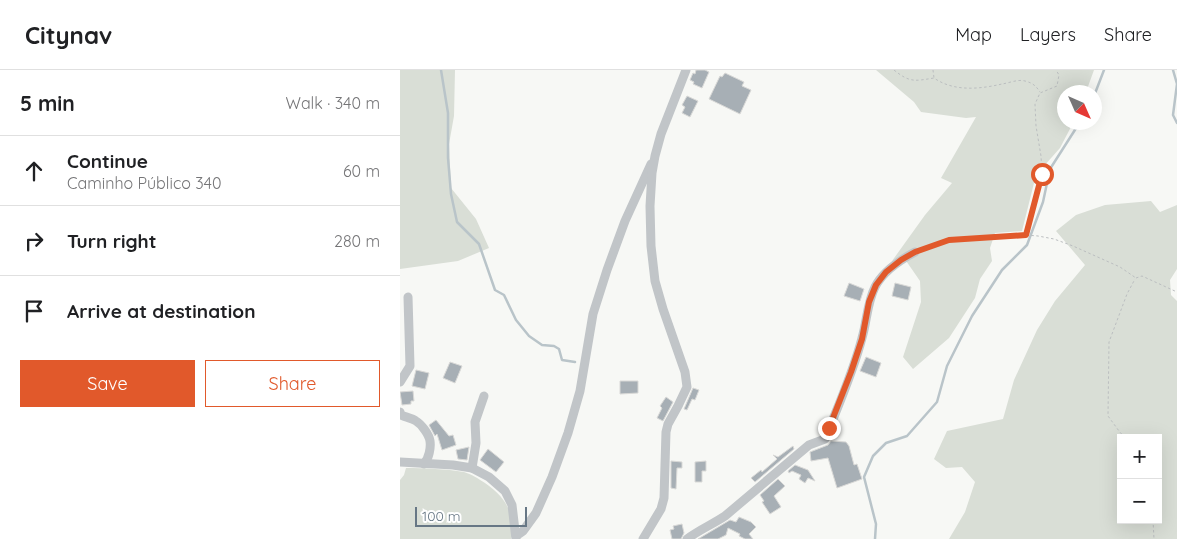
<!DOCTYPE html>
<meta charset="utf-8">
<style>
:root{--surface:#fff;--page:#f2f2f2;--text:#202124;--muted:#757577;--line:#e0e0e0;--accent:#e1592b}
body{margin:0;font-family:Quicksand,sans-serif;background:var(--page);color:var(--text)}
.controls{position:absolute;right:15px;bottom:15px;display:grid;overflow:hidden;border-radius:0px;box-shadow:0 5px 20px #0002}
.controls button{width:45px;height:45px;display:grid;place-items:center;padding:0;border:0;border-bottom:1px solid var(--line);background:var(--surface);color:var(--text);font:25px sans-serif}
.compass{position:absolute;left:657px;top:15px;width:45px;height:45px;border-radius:50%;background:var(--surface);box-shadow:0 5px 20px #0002;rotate:135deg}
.scale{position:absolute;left:15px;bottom:12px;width:112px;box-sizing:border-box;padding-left:5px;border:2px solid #677785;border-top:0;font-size:14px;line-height:18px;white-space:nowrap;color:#677785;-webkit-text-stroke:4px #fff;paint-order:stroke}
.stop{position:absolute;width:15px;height:15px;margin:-11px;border:4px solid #e1592b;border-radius:50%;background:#fff}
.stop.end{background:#e1592b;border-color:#fff;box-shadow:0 1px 5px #0008}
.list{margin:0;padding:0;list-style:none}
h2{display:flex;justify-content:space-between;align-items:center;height:65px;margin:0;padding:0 20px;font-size:21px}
h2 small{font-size:16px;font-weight:400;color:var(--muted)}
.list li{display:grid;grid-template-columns:32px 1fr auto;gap:15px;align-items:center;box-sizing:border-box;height:70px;padding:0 20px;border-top:1px solid var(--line)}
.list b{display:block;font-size:19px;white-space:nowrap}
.list p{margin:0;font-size:16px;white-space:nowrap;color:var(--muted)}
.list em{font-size:16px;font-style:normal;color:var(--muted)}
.actions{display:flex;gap:10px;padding:15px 20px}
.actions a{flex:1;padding:11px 0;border:1px solid var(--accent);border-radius:0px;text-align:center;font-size:18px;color:var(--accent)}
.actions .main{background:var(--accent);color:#fff}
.icon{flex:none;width:28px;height:28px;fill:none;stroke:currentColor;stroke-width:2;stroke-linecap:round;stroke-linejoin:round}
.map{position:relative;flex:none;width:777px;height:469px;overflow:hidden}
header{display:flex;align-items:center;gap:30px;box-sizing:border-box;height:70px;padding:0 25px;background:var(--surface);border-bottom:1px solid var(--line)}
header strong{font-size:24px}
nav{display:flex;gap:28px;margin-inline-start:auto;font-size:18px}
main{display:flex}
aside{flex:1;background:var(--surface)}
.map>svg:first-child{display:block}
.green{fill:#d9ded6;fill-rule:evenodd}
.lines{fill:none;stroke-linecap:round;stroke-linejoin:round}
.stream{stroke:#b9c4c9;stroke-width:2.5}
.building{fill:#a7afb5;stroke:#d9d9d7}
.path{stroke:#bbbec0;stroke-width:1;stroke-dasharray:2.5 2.5;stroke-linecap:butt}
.street{stroke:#c1c5c8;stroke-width:9}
.route{stroke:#e1592b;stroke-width:6}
</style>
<header>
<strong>Citynav</strong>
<nav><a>Map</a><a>Layers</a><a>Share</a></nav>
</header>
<main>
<aside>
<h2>5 min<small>Walk · 340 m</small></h2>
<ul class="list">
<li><svg class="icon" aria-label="ahead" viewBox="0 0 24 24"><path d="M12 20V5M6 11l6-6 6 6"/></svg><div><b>Continue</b><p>Caminho Público 340</p></div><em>60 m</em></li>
<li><svg class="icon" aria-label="right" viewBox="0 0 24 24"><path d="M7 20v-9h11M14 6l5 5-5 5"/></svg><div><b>Turn right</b></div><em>280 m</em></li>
<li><svg class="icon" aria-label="arrive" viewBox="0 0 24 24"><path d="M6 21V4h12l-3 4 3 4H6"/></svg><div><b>Arrive at destination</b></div></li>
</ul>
<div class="actions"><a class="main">Save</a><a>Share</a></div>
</aside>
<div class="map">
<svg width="777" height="469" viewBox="0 0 777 469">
<rect width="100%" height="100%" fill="#f7f8f5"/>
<g class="green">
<path d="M 0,0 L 55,0 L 54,46 L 49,74 L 51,118 L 76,149 L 89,178 L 58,191 L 0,199 Z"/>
<path d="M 476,0 L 694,0 L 686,22 L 664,22 L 664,52 L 673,53 L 660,78 L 636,105 L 622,161 L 595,163 L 590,178 L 592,191 L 580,209 L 575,228 L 549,268 L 513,299 L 503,287 L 521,232 L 520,211 L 502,185 L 492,191 L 525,145 L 552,113 L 541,108 L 576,47 L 566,48 L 521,42 L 514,32 Z"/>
<path d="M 751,131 L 760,142 L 777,135 L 777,199 L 770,210 L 771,225 L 777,231 L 777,469 L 549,469 L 565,442 L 575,412 L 562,397 L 546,398 L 534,389 L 547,361 L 603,349 L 614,310 L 637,260 L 655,231 L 685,195 L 656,161 L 676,145 L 705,135 ZM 721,368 L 758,368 L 758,450 L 721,450 Z"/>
<path d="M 6,398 C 24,398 46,399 64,402 C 71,404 79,409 85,413 C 107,429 114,441 111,469 L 0,469 L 0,410 L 4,405 Z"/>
</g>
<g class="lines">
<g class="stream">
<path d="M 41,0 L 48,43 L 48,88 L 51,124 L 57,152 L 79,174 L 95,220 L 104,225 L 116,250 L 129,266 L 142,275 L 154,276 L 159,279 L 162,290 L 175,292"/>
<path d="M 773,0 L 777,14 L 773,45 L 777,53"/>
<path d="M 694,26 L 704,0"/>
<path d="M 475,469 L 476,454 L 464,407 L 473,386 L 486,373 L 507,366 L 537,332 L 547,296 L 572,246 L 602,200 L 627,175 L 643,132 L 650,99 L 680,52"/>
</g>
</g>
<g class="building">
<path d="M 296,0 L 305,0 L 309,2 L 302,18 L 293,14 L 294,12 L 290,10 L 293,3 L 295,4 Z"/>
<path d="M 325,3 L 344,12 L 342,16 L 351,20 L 340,44 L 309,29 L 320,6 L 322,7 Z"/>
<path d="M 287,26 L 298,31 L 290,47 L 282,43 L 285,37 L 282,35 Z"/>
<path d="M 449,213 L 464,219 L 460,231 L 444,226 Z"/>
<path d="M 495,213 L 511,217 L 508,230 L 492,226 Z"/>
<path d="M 466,287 L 481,293 L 476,307 L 460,301 Z"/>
<path d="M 50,292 L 62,296 L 55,313 L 43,308 Z"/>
<path d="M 16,300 L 29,303 L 25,319 L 12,316 Z"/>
<path d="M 220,311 L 238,311 L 238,323 L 220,324 Z"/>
<path d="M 293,318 L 299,320 L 295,330 L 292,329 L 287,340 L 284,339 Z"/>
<path d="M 13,321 L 14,331 L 11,331 L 11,334 L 2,335 L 0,322 Z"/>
<path d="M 266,327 L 273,332 L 263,351 L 257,348 L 262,338 L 260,336 Z"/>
<path d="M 36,350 L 49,366 L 53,365 L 56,375 L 42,380 L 37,364 L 35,366 L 29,355 Z"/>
<path d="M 431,371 L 446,372 L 449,376 L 454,395 L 457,394 L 462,409 L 437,418 L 428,388 L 411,391 L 410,382 L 428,375 Z"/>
<path d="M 393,376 L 394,379 L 355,412 L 351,408 L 361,400 L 362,402 L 377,389 L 373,385 L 378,387 Z"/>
<path d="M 69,377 L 67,390 L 58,389 L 56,380 Z"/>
<path d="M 88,379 L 104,392 L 96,402 L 80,390 Z"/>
<path d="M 271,391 L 282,392 L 282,398 L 277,398 L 276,419 L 271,418 Z"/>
<path d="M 306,391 L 306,401 L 302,401 L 302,412 L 295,412 L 295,392 Z"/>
<path d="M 395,395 L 408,400 L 415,411 L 408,408 L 405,413 L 399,409 L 401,405 L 392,401 L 389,403 L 388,401 Z"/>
<path d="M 378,409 L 385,416 L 374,426 L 381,437 L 370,444 L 362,432 L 364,431 L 360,425 Z"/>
<path d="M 339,447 L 351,452 L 356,457 L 349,464 L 353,469 L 345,469 L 339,466 L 340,464 L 328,458 L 326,465 L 318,469 L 298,469 L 330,450 L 336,452 Z"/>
<path d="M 282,454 L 284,463 L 281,469 L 272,469 L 270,460 L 274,459 L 273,456 Z"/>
</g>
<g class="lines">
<g class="path">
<path d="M 494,0 C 510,13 515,11 534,8 C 554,22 580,19 602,14 C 609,13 618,9 625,11 C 633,13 636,16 640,22"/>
<path d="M 533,0 L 534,8"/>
<path d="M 627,164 L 642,104 L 641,86 L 636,56 L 635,34 L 640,23 L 657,16 L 659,5 L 656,0"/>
<path d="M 523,179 L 549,170 L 626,165 L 638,166 L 654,169 L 673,176 L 720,197 L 736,208"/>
<path d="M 736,208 L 742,206 L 777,222"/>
<path d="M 725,368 L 719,361 L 708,346 L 709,272 L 727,224 L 735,209"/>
<path d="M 753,450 L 754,469"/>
</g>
<g class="street">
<path d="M 0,312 L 10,296 L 8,227"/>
<path d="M 0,342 L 1,345 C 5,347 12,348 16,351 C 21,354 29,364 30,371 C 31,378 29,388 24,394"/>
<path d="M 0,392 L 53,395 L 72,398 L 89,407 L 105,421 L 112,435 L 116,469"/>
<path d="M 72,398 L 76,373 L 75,352 L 84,326"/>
<path d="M 116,466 L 123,461 L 136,443 L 152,407 L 168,363 L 180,321 L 193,244 L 207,200 L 225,151 L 251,94"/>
<path d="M 243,469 L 261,439 L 264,428 L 266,362 L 268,354 L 278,336 L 287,317 L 285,302 L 263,239 L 255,211 L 251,176 L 250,136 L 252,103 L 255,86 L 261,64 L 286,0"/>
<path d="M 287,469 C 299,460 313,454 325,446 L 409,375 L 425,369 C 438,336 453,303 462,268 C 467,251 467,233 475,217 C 483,201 500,190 515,182"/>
</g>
</g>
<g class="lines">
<path class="route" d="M 429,358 L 451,302 L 462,269 L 469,232 L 476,215 L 486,202 L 501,190 L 515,182 L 549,170 L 626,165 L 642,104"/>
</g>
</svg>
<div class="controls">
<button>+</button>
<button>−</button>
</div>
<svg class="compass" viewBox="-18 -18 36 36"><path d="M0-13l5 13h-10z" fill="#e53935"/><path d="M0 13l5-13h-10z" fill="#757577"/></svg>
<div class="scale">100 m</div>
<div class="stop" style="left:642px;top:104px"></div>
<div class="stop end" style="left:429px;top:358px"></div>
</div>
</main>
